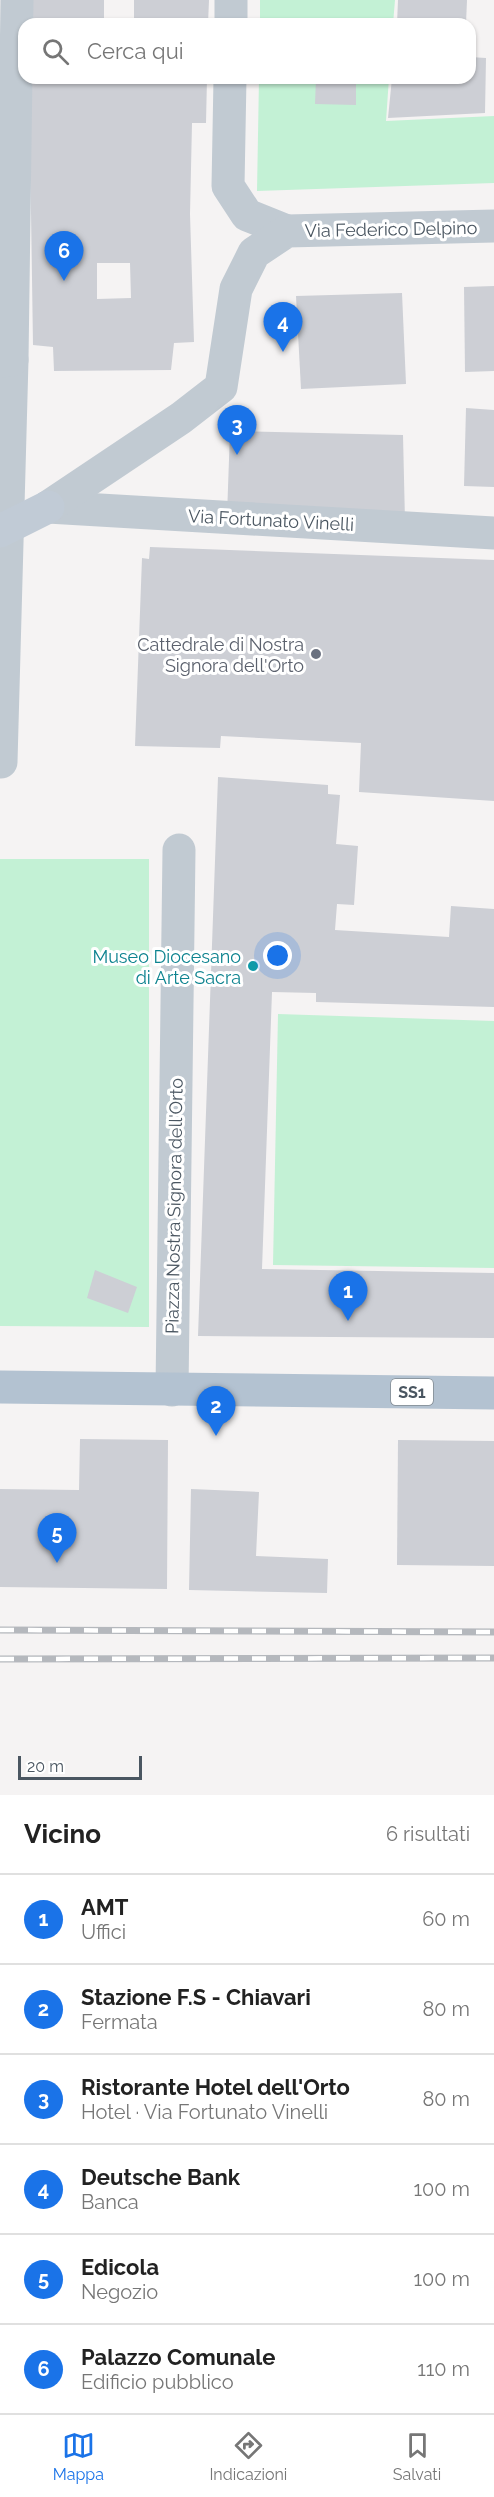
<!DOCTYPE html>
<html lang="it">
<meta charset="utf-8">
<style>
:root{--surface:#fff;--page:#f2f2f2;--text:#222;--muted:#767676;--line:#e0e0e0;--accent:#1a73e8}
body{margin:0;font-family:Raleway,sans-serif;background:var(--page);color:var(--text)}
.scale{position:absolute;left:18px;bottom:15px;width:124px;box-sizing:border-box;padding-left:6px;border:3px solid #4a5661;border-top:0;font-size:16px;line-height:21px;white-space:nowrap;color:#4a5661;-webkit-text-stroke:4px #fff;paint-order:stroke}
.you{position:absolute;left:278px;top:956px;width:21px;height:21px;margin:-15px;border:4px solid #fff;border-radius:50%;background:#1a73e8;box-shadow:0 0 0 9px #1a73e833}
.badge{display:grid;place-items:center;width:39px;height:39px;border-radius:50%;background:var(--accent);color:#fff;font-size:20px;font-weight:700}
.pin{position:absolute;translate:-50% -50px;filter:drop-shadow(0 2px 3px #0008)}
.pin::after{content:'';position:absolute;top:32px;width:21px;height:18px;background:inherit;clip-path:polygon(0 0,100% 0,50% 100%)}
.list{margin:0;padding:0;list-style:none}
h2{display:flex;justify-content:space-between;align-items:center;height:78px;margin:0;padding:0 24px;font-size:26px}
h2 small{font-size:20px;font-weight:400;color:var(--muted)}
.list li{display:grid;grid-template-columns:39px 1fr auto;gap:18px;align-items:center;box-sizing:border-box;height:90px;padding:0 24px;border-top:2px solid var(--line)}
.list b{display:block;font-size:22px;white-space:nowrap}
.list p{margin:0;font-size:20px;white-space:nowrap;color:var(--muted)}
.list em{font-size:20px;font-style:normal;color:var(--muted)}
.icon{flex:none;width:33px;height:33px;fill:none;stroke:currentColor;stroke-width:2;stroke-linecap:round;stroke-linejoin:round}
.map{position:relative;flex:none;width:494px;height:1795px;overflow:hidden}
.search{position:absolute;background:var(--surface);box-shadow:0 2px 4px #0004;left:18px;right:18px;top:18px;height:66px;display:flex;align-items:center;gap:15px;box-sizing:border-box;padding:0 21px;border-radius:18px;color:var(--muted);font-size:22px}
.sheet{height:618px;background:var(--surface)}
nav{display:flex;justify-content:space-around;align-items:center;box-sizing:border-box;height:84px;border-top:2px solid var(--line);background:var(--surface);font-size:16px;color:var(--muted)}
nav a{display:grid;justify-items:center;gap:3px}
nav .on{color:var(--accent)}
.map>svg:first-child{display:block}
.green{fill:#c3f1d5}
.building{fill:#cdcfd5;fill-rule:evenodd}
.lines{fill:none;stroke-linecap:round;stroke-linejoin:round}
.pedestrian{stroke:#c1cad2;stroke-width:33}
.minor{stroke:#c1cad2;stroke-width:33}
.tertiary{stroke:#c1cad2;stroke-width:33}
.secondary{stroke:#c1cbd6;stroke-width:33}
.primary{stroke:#b3c2d1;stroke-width:33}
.rail-casing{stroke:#b5b8bd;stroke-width:7}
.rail{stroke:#fff;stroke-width:4.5;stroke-dasharray:14;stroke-linecap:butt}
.worship-dot{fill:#6b7280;stroke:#fff;stroke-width:2}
.culture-dot{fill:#0f9aa8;stroke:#fff;stroke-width:2}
.labels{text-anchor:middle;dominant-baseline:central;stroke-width:6;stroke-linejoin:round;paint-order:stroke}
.shield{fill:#fff;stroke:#808990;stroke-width:1.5}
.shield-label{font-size:16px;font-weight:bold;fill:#4a5661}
.street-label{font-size:18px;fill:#4a5661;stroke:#fff}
.worship-label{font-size:18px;fill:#5b616d;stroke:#fff;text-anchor:end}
.culture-label{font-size:18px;fill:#0d838f;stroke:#fff;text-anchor:end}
</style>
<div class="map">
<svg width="494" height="1795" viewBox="0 0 494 1795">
<rect width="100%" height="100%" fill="#f5f3f3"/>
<g class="green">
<path d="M 260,0 L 395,0 L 393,24 L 260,24 Z"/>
<path d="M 259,78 L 389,78 L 386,121 L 494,116 L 494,183 L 257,191 Z"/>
<path d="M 0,859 L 149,859 L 149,1327 L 0,1326 Z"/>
<path d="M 278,1014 L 494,1021 L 494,1268 L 273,1265 Z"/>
</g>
<g class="building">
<rect x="29" y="0" width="75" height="24"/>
<path d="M 134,0 L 209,0 L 208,24 L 134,24 Z"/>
<path d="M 398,0 L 467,0 L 466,24 L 397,24 Z"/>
<path d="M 470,57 L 486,58 L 485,113 L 388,118 L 392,78 L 470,78 Z"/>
<path d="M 29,78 L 207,78 L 206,123 L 192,123 L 190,214 L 194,342 L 174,343 L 171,370 L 54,371 L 53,347 L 33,345 ZM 97,263 L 130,263 L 131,298 L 97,299 Z"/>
<path d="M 316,78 L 356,78 L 356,105 L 315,104 Z"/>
<path d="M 494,286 L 494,371 L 465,372 L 464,287 Z"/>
<path d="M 402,293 L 406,384 L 301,389 L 296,296 Z"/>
<path d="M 466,408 L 494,410 L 494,487 L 464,486 Z"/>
<path d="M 230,431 L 403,435 L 405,521 L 227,516 Z"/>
<path d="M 150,547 L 494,560 L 494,801 L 359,792 L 361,743 L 221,736 L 220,748 L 135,746 L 142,558 L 149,559 Z"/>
<path d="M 218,777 L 328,785 L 328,794 L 340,795 L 336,844 L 358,846 L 354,905 L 337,904 L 335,930 L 449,937 L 451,906 L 494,909 L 494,1007 L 316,1002 L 316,993 L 272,992 L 262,1269 L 494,1273 L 494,1338 L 198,1336 Z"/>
<path d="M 95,1270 L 137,1287 L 128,1313 L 87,1298 Z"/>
<path d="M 80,1439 L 168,1440 L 167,1589 L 0,1587 L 0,1489 L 79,1490 Z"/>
<path d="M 398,1440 L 494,1441 L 494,1566 L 397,1565 Z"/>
<path d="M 191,1489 L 259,1492 L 256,1556 L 328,1559 L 327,1593 L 189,1590 Z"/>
</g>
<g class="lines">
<g class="pedestrian">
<path d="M 1,762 L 12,360"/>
<path d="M 172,1390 L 179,850"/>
</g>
<g class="minor">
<path d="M 231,24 L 231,0"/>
<path d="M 230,78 L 228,186 L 247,215 L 287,231"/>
<path d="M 0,361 L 12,360 L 17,0"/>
<path d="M 48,507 L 494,533"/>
</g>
<path class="tertiary" d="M 48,507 L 181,418 L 221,387 L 236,289 L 254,253 L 287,231 L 494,226"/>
<path class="secondary" d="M 0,531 L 48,507"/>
<path class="primary" d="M 0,1387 L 494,1393"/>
<g class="rail-casing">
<g id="rail">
<path d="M 0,1630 L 494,1632"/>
<path d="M 0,1659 L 494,1658"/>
</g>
</g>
<use href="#rail" class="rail"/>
</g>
<circle class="worship-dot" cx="316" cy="654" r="6"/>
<circle class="culture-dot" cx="253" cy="966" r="6"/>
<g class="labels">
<rect class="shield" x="391" y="1379" width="42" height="26" rx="4.5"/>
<g class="shield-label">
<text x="412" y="1392">SS1</text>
</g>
<g class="street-label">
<text transform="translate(391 229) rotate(-1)">Via Federico Delpino</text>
<text transform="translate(271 520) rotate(3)">Via Fortunato Vinelli</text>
<text transform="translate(174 1206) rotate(-89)">Piazza Nostra Signora dell'Orto</text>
</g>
<g class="worship-label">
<text x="304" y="644">Cattedrale di Nostra<tspan x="304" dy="21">Signora dell'Orto</tspan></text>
</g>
<g class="culture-label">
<text x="241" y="956">Museo Diocesano<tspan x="241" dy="21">di Arte Sacra</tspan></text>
</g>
</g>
</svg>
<div class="scale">20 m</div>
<div class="you"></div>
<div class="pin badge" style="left:348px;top:1321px">1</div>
<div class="pin badge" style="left:216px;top:1436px">2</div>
<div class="pin badge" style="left:237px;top:455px">3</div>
<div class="pin badge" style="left:283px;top:352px">4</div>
<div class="pin badge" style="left:57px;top:1563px">5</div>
<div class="pin badge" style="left:64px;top:281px">6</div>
<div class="search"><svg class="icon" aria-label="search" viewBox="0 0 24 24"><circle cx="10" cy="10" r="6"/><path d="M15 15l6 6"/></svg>Cerca qui</div>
</div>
<section class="sheet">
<h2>Vicino<small>6 risultati</small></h2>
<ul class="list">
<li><span class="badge">1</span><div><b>AMT</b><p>Uffici</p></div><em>60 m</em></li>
<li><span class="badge">2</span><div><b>Stazione F.S - Chiavari</b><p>Fermata</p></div><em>80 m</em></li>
<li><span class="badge">3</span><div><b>Ristorante Hotel dell'Orto</b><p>Hotel · Via Fortunato Vinelli</p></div><em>80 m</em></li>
<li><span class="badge">4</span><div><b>Deutsche Bank</b><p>Banca</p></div><em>100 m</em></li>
<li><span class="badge">5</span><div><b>Edicola</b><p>Negozio</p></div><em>100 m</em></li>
<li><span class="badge">6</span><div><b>Palazzo Comunale</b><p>Edificio pubblico</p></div><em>110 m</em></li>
</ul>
</section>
<nav>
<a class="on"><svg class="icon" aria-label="map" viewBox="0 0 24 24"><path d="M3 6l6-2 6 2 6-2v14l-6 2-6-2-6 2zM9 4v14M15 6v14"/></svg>Mappa</a>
<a><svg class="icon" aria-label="directions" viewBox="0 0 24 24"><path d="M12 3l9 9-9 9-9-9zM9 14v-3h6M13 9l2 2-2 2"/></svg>Indicazioni</a>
<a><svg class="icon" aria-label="saved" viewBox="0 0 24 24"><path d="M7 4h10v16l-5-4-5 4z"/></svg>Salvati</a>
</nav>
